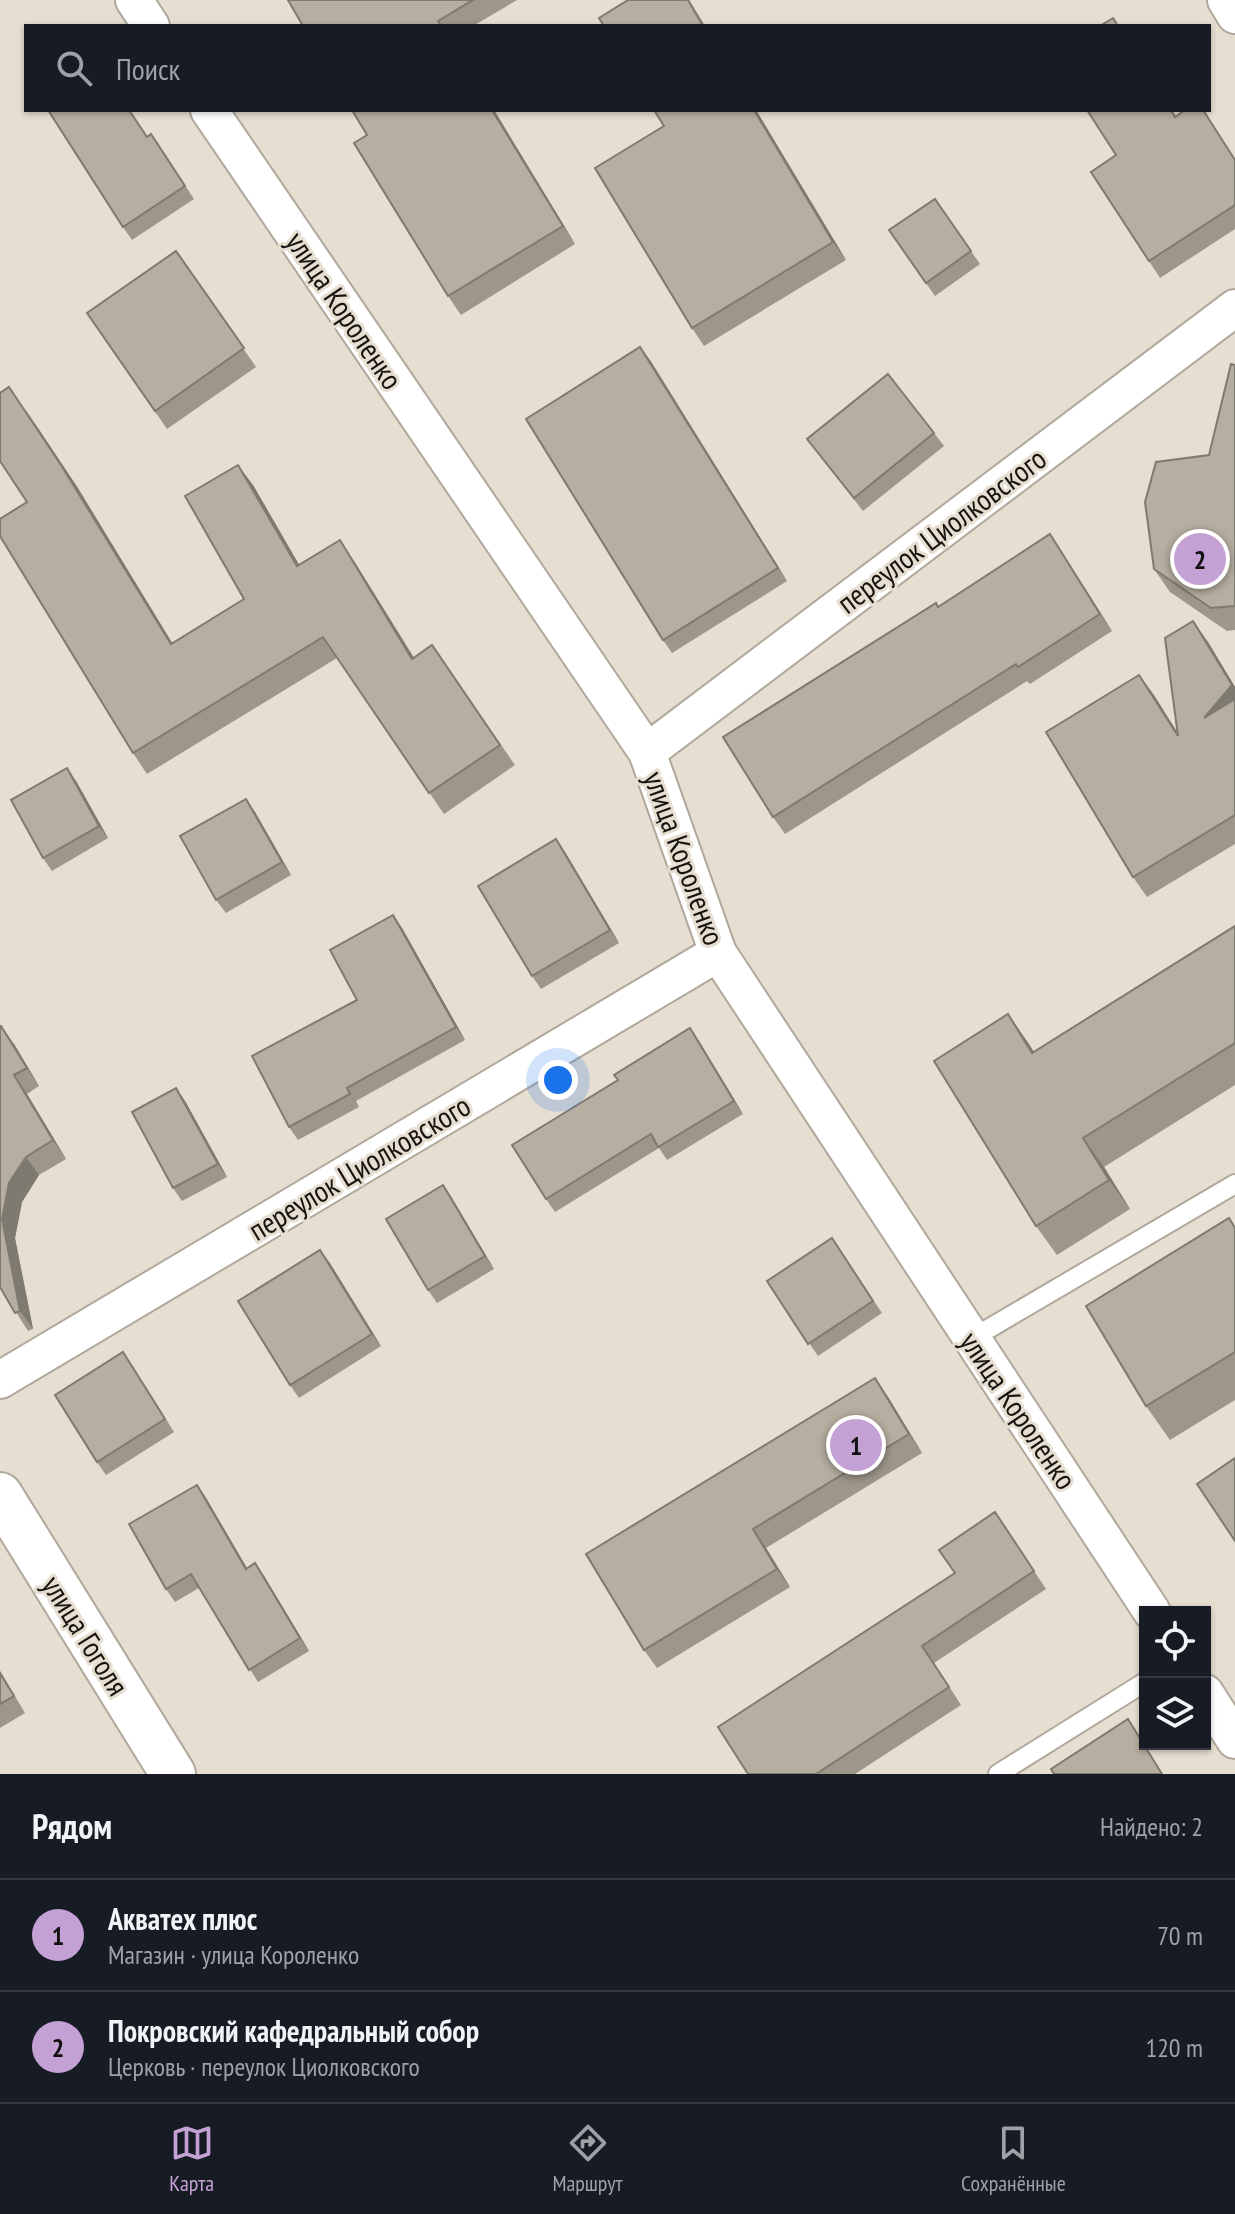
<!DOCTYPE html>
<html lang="ru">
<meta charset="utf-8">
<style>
:root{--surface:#171b24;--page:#242831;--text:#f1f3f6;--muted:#9ea1a6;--line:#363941;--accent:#c4a1d4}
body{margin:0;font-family:"PT Sans Narrow",sans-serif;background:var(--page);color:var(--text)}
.controls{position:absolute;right:24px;bottom:24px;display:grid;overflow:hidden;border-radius:0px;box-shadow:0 2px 6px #0004}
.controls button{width:72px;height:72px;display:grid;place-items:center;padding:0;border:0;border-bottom:2px solid var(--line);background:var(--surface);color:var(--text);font:40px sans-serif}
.you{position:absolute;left:558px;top:1080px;width:28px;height:28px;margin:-20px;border:6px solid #fff;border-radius:50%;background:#1a73e8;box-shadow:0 0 0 12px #1a73e833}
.badge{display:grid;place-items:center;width:52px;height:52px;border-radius:50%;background:var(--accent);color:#111;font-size:26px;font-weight:700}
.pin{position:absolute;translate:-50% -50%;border:4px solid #fff;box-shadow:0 2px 8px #0006}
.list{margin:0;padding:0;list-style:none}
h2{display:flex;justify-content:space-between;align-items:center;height:104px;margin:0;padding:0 32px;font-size:34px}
h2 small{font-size:26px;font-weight:400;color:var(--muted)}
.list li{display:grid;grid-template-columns:52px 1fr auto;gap:24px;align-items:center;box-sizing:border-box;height:112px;padding:0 32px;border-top:2px solid var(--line)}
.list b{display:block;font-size:30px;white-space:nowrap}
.list p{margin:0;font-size:26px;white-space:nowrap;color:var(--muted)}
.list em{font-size:26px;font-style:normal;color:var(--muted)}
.icon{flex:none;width:44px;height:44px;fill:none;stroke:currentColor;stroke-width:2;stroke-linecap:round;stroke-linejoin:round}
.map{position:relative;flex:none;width:1235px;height:1774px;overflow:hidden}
.search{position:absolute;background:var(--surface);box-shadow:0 2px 6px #0004;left:24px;right:24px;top:24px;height:88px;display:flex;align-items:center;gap:20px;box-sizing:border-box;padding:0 28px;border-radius:0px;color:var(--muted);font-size:30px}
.sheet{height:328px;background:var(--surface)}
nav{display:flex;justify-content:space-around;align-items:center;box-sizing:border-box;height:112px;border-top:2px solid var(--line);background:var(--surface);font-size:22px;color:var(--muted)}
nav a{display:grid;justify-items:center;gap:4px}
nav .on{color:var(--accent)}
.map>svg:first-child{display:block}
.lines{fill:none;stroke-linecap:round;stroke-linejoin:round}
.service-casing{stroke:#b0a89b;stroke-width:22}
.minor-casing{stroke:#b0a89b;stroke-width:40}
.tertiary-casing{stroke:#b0a89b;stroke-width:48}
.service{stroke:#fff;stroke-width:18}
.minor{stroke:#fff;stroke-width:36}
.tertiary{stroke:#fff;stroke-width:44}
.wall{fill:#9d968a}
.shaded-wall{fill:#7f7a70}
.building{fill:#b6aea0;stroke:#7f7a70;stroke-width:2}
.labels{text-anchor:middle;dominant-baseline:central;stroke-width:6;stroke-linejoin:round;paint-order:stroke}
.street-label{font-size:30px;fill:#17140f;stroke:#e6ded0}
</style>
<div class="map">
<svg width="1235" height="1774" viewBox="0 0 1235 1774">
<rect width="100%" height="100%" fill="#e6ded0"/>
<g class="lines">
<g class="service-casing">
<g id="service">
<path d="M 971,1339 L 1235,1184"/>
<path d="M 998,1774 L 1145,1682"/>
</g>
</g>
<g class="minor-casing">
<g id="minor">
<path d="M 134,0 L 151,26"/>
<path d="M 1226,0 L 1235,15"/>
<path d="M 209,110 L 647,752 L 718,953 L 1152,1612"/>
<path d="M 647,752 L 1235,308"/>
<path d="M 0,1380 L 718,953"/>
<path d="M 1205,1693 L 1235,1740"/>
</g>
</g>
<g class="tertiary-casing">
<path id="tertiary" d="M 0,1495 L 173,1774"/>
</g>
<use href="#service" class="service"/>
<use href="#minor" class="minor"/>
<use href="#tertiary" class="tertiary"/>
</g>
<g class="wall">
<path d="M 288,0 L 517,0 L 473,26 L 303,26 Z"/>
<path d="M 494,110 L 575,244 L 461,315 L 448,296 L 367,135 Z"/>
<path d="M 756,110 L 846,260 L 704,346 L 692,328 Z"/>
<path d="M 1087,110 L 1172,110 L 1176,116 L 1203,110 L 1235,159 L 1235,229 L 1160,278 L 1149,261 L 1116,155 Z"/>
<path d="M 151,134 L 194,199 L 132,240 L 123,227 L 147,137 Z"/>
<path d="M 935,199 L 980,264 L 935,296 L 889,230 Z"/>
<path d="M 176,251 L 256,367 L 167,429 L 87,313 Z"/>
<path d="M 650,360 L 787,581 L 672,653 L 663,640 Z"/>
<path d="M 1235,365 L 1235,630 L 1227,631 L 1170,592 L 1154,569 L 1209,455 Z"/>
<path d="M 934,433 L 944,446 L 863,511 L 807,439 Z"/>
<path d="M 76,485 L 172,643 L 244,599 L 253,485 L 299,565 L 354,561 L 414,658 L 432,645 L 515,765 L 444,814 L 337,658 L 147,774 L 133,753 L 27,502 Z"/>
<path d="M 1050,534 L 1112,631 L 1030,684 L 1027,681 L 785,834 L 773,817 L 939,607 Z"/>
<path d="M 1208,642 L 1235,687 L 1235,844 L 1147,897 L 1133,877 L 1139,675 L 1178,733 Z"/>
<path d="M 76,781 L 108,838 L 52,871 L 43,858 Z"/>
<path d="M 255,812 L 291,875 L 226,913 L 216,900 Z"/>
<path d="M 556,839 L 565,852 L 619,943 L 541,989 L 532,976 Z"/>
<path d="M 1235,926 L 1235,1085 L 1104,1167 L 1130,1209 L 1057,1255 L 1036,1226 L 1008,1014 L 1034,1052 Z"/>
<path d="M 402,928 L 465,1040 L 356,1101 L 359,1107 L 298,1140 L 289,1127 L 357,1000 Z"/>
<path d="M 690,1028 L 743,1114 L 667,1160 L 659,1148 L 555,1212 L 546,1199 L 618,1080 Z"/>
<path d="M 14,1044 L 39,1086 L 27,1094 L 66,1159 L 39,1175 L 22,1202 L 15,1238 L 33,1329 L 28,1331 L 0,1287 Z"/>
<path d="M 185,1101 L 227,1177 L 182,1201 L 173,1188 Z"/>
<path d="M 443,1185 L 494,1269 L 437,1303 L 428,1290 Z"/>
<path d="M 1235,1227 L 1235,1400 L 1170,1440 L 1146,1406 Z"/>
<path d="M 832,1238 L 882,1313 L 818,1356 L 767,1281 Z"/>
<path d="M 320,1250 L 381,1346 L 299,1398 L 290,1385 Z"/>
<path d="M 132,1365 L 174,1432 L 106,1475 L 97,1462 Z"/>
<path d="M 875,1378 L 888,1397 L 922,1453 L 766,1548 L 790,1587 L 657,1668 L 644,1650 Z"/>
<path d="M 197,1485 L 206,1498 L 247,1568 L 264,1576 L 309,1651 L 258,1682 L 199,1588 L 175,1602 L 166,1589 Z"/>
<path d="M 995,1512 L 1046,1589 L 934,1663 L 961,1705 L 855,1774 L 748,1774 L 955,1573 Z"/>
<path d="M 0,1671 L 25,1713 L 0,1728 Z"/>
</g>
<g class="shaded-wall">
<path d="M 688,0 L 689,0 L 705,26 L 703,26 Z"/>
<path d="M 492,110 L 494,110 L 575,244 L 563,226 Z"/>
<path d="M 754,110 L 756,110 L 846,260 L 833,242 Z"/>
<path d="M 640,347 L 650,360 L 787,581 L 778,568 Z"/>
<path d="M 24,407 L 76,485 L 185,664 L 171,644 Z"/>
<path d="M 238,465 L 253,485 L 312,587 L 297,566 Z"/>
<path d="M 1050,534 L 1061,551 L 1112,631 L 1100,614 Z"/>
<path d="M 340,540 L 354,561 L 427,679 L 412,659 Z"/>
<path d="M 1193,621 L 1208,642 L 1235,687 L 1235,719 L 1204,718 Z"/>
<path d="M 1139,675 L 1154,695 L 1192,756 L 1178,736 Z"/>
<path d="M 67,768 L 76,781 L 108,838 L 99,826 Z"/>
<path d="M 246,799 L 255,812 L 291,875 L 282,862 Z"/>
<path d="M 556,839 L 565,852 L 619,943 L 610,930 Z"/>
<path d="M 393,915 L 402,928 L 465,1040 L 456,1027 Z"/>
<path d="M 1008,1014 L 1029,1044 L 1053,1083 L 1032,1053 Z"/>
<path d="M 1,1026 L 14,1044 L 39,1086 L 27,1068 Z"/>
<path d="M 690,1028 L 699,1041 L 743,1114 L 734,1101 Z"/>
<path d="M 14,1075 L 27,1094 L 66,1159 L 53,1140 Z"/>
<path d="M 176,1088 L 185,1101 L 227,1177 L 218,1164 Z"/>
<path d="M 1083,1138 L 1104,1167 L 1130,1209 L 1109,1180 Z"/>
<path d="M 26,1157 L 39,1175 L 22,1202 L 15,1238 L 33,1329 L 20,1311 L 2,1219 L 9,1183 Z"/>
<path d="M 443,1185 L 452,1198 L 494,1269 L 485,1256 Z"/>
<path d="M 320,1250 L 330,1263 L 381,1346 L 372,1334 Z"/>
<path d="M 875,1378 L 888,1397 L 922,1453 L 909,1434 Z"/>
<path d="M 197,1485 L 206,1498 L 255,1582 L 246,1569 Z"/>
<path d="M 753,1529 L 766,1548 L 790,1587 L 777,1569 Z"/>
<path d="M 255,1563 L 264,1576 L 309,1651 L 300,1638 Z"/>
</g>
<g class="building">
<path d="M 288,0 L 473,0 L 438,21 L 441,26 L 303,26 Z"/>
<path d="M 628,0 L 688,0 L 703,26 L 604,26 L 599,18 Z"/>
<path d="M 1113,18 L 1118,26 L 1100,26 Z"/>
<path d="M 48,110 L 129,110 L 147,137 L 151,134 L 185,186 L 123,227 Z"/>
<path d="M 352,110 L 492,110 L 563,226 L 448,296 L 354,143 L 367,135 Z"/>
<path d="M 654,110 L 754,110 L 833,242 L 692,328 L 595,168 L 664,126 Z"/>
<path d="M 1087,110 L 1171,110 L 1175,117 L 1185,110 L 1203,110 L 1235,160 L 1235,205 L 1149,261 L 1091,172 L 1116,155 Z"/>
<path d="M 935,199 L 971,251 L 926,283 L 889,230 Z"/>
<path d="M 176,251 L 244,348 L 155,411 L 87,313 Z"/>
<path d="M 640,347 L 778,568 L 663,640 L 526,419 Z"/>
<path d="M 1231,364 L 1235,365 L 1235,606 L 1211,608 L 1154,569 L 1145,502 L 1156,462 L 1209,455 Z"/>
<path d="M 888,374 L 934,433 L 854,498 L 807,439 Z"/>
<path d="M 9,387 L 61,465 L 171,644 L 244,599 L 185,496 L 238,465 L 297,566 L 340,540 L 412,659 L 432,645 L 500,745 L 429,793 L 323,637 L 133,753 L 0,536 L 0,519 L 27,502 L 0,461 L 0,393 Z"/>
<path d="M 1050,534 L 1100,614 L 1018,667 L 1016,664 L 773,817 L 723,737 L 936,603 L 938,607 Z"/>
<path d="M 1193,621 L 1232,685 L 1204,718 L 1235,699 L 1235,815 L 1133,877 L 1046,732 L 1139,675 L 1178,736 L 1165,638 Z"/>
<path d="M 67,768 L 99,826 L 43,858 L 11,800 Z"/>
<path d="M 246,799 L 282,862 L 216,900 L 180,836 Z"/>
<path d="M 556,839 L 610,930 L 532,976 L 478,886 Z"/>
<path d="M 393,915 L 456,1027 L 347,1088 L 350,1094 L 289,1127 L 252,1056 L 357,1000 L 330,950 Z"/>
<path d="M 1235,926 L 1235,1043 L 1083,1138 L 1109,1180 L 1036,1226 L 934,1061 L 1008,1014 L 1032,1053 Z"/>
<path d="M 0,1026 L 1,1026 L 27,1068 L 14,1075 L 53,1140 L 26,1157 L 9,1183 L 2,1219 L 20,1311 L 15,1313 L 0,1287 Z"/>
<path d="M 690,1028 L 734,1101 L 658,1147 L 651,1134 L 546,1199 L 512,1145 L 618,1080 L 614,1075 Z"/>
<path d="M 176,1088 L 218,1164 L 173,1188 L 132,1112 Z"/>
<path d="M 443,1185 L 485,1256 L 428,1290 L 386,1219 Z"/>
<path d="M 1229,1218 L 1235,1228 L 1235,1352 L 1146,1406 L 1086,1306 Z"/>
<path d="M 832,1238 L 873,1301 L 808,1344 L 767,1281 Z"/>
<path d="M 320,1250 L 372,1334 L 290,1385 L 238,1301 Z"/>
<path d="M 123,1352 L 165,1419 L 97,1462 L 55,1395 Z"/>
<path d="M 875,1378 L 909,1434 L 753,1529 L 777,1569 L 644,1650 L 586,1554 Z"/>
<path d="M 1235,1458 L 1235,1541 L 1197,1484 Z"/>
<path d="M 197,1485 L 246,1569 L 255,1563 L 300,1638 L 249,1670 L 191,1574 L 166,1589 L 129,1524 Z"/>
<path d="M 995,1512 L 1034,1571 L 922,1646 L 949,1687 L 816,1774 L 748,1774 L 718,1727 L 955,1573 L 939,1550 Z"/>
<path d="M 0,1673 L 14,1696 L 0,1704 Z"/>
<path d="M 1128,1719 L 1162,1774 L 1054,1774 L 1051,1769 Z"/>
</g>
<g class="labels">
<g class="street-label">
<text transform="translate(345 310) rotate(56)">улица Короленко</text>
<text transform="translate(941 530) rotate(-37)">переулок Циолковского</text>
<text transform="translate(685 858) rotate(70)">улица Короленко</text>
<text transform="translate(359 1167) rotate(-31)">переулок Циолковского</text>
<text transform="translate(1019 1410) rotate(56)">улица Короленко</text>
<text transform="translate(86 1635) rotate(58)">улица Гоголя</text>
</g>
</g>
</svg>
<div class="controls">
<button><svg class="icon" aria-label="locate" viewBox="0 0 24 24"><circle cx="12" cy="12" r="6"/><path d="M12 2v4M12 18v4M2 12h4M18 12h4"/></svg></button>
<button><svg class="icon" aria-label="layers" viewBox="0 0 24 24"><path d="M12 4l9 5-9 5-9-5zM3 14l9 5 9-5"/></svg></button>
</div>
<div class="you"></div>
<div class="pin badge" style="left:856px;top:1445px">1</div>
<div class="pin badge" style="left:1200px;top:559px">2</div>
<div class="search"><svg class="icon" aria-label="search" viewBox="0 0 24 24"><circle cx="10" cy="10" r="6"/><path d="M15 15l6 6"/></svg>Поиск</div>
</div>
<section class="sheet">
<h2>Рядом<small>Найдено: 2</small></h2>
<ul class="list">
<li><span class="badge">1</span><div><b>Акватех плюс</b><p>Магазин · улица Короленко</p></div><em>70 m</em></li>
<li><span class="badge">2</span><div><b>Покровский кафедральный собор</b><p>Церковь · переулок Циолковского</p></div><em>120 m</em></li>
</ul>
</section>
<nav>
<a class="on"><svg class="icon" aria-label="map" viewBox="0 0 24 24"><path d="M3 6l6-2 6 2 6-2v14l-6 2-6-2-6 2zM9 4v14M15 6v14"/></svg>Карта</a>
<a><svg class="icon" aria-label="directions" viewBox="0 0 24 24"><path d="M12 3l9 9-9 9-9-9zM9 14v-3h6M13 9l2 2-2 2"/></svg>Маршрут</a>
<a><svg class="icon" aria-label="saved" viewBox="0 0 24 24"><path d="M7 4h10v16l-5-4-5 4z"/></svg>Сохранённые</a>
</nav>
